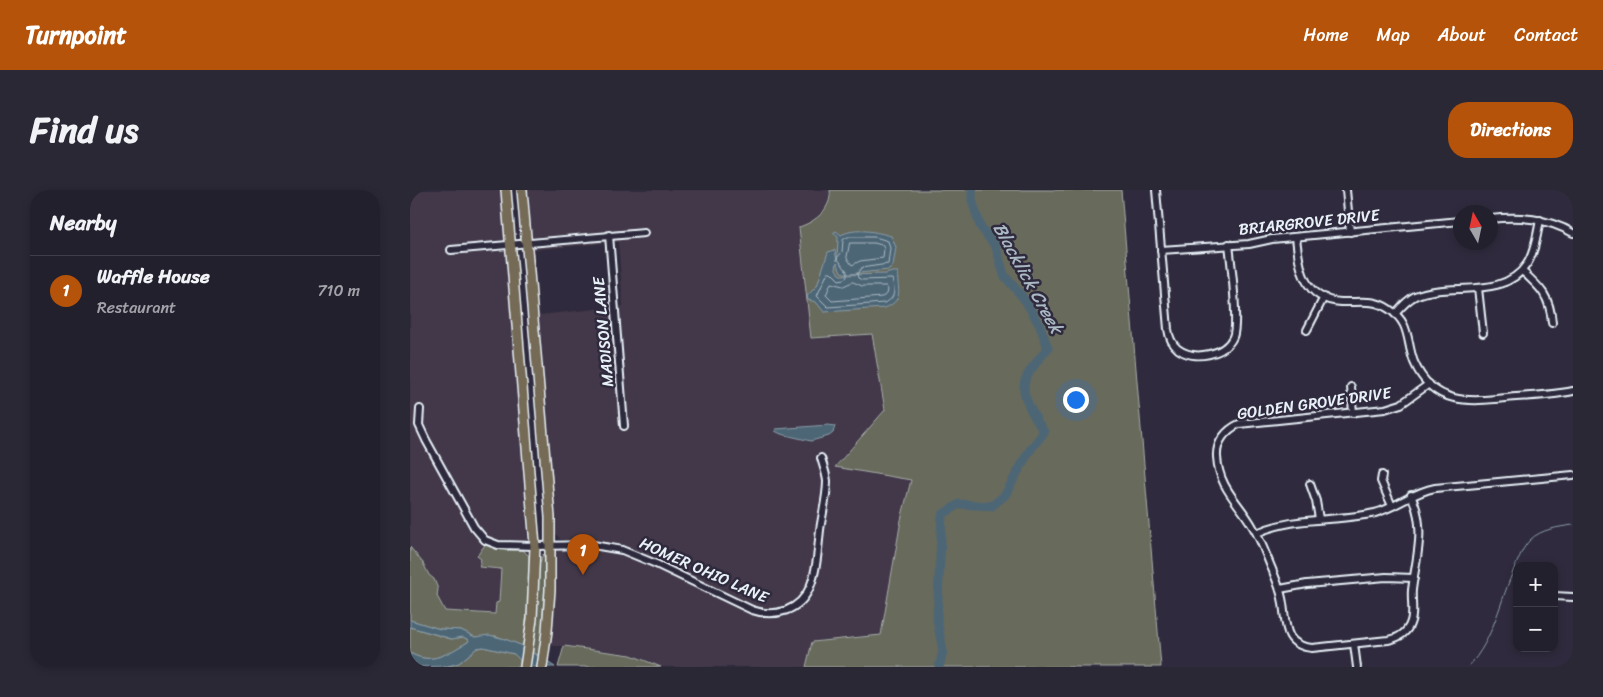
<!DOCTYPE html>
<meta charset="utf-8">
<style>
:root{--surface:#23202e;--page:#2b2836;--text:#f1f3f6;--muted:#a3a3aa;--line:#403e4a;--accent:#b45309}
body{margin:0;font-family:Sriracha,sans-serif;background:var(--page);color:var(--text)}
.controls{position:absolute;right:15px;bottom:15px;display:grid;overflow:hidden;border-radius:10px;box-shadow:0 2px 8px #0003}
.controls button{width:45px;height:45px;display:grid;place-items:center;padding:0;border:0;border-bottom:1px solid var(--line);background:var(--surface);color:var(--text);font:25px sans-serif}
.compass{position:absolute;left:1043px;top:15px;width:45px;height:45px;border-radius:50%;background:var(--surface);box-shadow:0 2px 8px #0003;rotate:351deg}
.you{position:absolute;left:665px;top:209px;width:18px;height:18px;margin:-12px;border:4px solid #fff;border-radius:50%;background:#1a73e8;box-shadow:0 0 0 8px #1a73e833}
.badge{display:grid;place-items:center;width:32px;height:32px;border-radius:50%;background:var(--accent);color:#fff;font-size:16px;font-weight:700}
.pin{position:absolute;translate:-50% -41px;filter:drop-shadow(0 1px 2px #0008)}
.pin::after{content:'';position:absolute;top:26px;width:18px;height:15px;background:inherit;clip-path:polygon(0 0,100% 0,50% 100%)}
.list{margin:0;padding:0;list-style:none}
h2{display:flex;justify-content:space-between;align-items:center;height:65px;margin:0;padding:0 20px;font-size:21px}
h2 small{font-size:16px;font-weight:400;color:var(--muted)}
.list li{display:grid;grid-template-columns:32px 1fr auto;gap:15px;align-items:center;box-sizing:border-box;height:70px;padding:0 20px;border-top:1px solid var(--line)}
.list b{display:block;font-size:19px;white-space:nowrap}
.list p{margin:0;font-size:16px;white-space:nowrap;color:var(--muted)}
.list em{font-size:16px;font-style:normal;color:var(--muted)}
.map{position:relative;flex:none;width:1163px;height:477px;overflow:hidden;border-radius:20px}
header{display:flex;align-items:center;gap:30px;box-sizing:border-box;height:70px;padding:0 25px;background:var(--accent);color:#fff}
header strong{font-size:24px}
nav{display:flex;gap:28px;margin-inline-start:auto;font-size:18px}
.intro{display:flex;align-items:center;justify-content:space-between;box-sizing:border-box;height:120px;padding:0 30px}
h1{margin:0;font-size:35px}
.button{padding:12px 22px;border-radius:20px;background:var(--accent);color:#fff;font-size:18px;font-weight:700}
main{display:flex;gap:30px;padding:0 30px}
aside{flex:1;background:var(--surface);border-radius:20px;box-shadow:0 2px 8px #0003}
.map>svg:first-child{display:block}
.built{fill:#423748}
.green{fill:#676a5c;stroke:#a8aeaa}
.water{fill:#4d6676;stroke:#8b9eaa}
.lines{fill:none;stroke-linecap:round;stroke-linejoin:round}
.shore{stroke:#aab9c4;stroke-width:1}
.stream{stroke:#8b9eaa;stroke-width:1}
.river{stroke:#4d6676;stroke-width:9}
.minor-casing{stroke:#e8f1f8;stroke-width:10}
.major-casing{stroke:#e8f1f8;stroke-width:12}
.minor{stroke:#2f2a3d;stroke-width:6}
.major{stroke:#756a55;stroke-width:9}
.labels{text-anchor:middle;dominant-baseline:central;stroke-width:5;stroke-linejoin:round;paint-order:stroke}
.street-label{font-size:16px;fill:#e8f1f8;stroke:#2f2a3d}
.water-label{font-size:18px;font-style:italic;fill:#aab9c4;stroke:#2f2a3d}
</style>
<header>
<strong>Turnpoint</strong>
<nav><a>Home</a><a>Map</a><a>About</a><a>Contact</a></nav>
</header>
<div class="intro"><h1>Find us</h1><a class="button">Directions</a></div>
<main>
<aside>
<h2>Nearby<small></small></h2>
<ul class="list">
<li><span class="badge">1</span><div><b>Waffle House</b><p>Restaurant</p></div><em>710 m</em></li>
</ul>
</aside>
<div class="map">
<svg width="1163" height="477" viewBox="0 0 1163 477">
<rect width="100%" height="100%" fill="#2f2a3d"/>
<filter id="ink" filterUnits="userSpaceOnUse"><feTurbulence type="fractalNoise" baseFrequency=".02" numOctaves="2"/><feDisplacementMap in="SourceGraphic" scale="10" xChannelSelector="R" yChannelSelector="G"/><feConvolveMatrix kernelMatrix="1 2 1 2 8 2 1 2 1" color-interpolation-filters="sRGB"/></filter>
<g filter="url(#ink)">
<g class="built">
<path d="M 0,0 L 92,0 L 110,223 L 120,388 L 117,425 L 35,421 L 27,406 L 24,389 L 19,385 L 13,373 L 0,357 Z"/>
<path d="M 117,0 L 420,0 L 417,17 L 409,27 L 399,34 L 401,148 L 462,143 L 475,220 L 425,276 L 501,289 L 491,330 L 471,445 L 402,452 L 396,477 L 251,477 L 221,465 L 154,456 L 135,456 L 145,356 L 174,354 L 150,349 L 145,343 L 129,125 L 213,116 L 208,52 L 123,60 Z"/>
</g>
<g class="green">
<path d="M 420,0 L 711,0 L 751,477 L 396,477 L 402,452 L 471,445 L 491,330 L 501,290 L 425,277 L 475,220 L 462,144 L 401,148 L 389,37 C 405,32 422,19 420,0 Z"/>
<path d="M 77,355 L 92,360 L 113,360 L 119,366 L 119,407 L 113,456 L 86,446 L 65,447 L 51,440 L 30,439 L 0,430 L 0,357 L 13,373 L 19,385 L 24,389 L 28,399 L 27,406 L 35,421 L 85,424 L 86,413 L 89,412 L 91,379 L 69,377 L 71,369 L 67,366 L 74,356 Z"/>
<path d="M 133,364 L 135,369 L 135,422 L 129,466 L 122,461 L 129,375 Z"/>
<path d="M 0,437 L 41,449 L 53,447 L 59,450 L 58,452 C 38,463 22,476 0,463 Z"/>
<path d="M 154,456 L 221,465 L 251,477 L 148,477 Z"/>
<path d="M 73,457 L 104,464 L 110,470 L 110,477 L 34,477 L 49,473 L 67,458 Z"/>
</g>
<g class="water">
<path d="M 426,41 L 431,45 C 446,37 467,42 481,46 L 486,57 L 483,76 L 479,80 L 438,84 L 431,82 L 427,72 L 426,79 L 430,85 L 476,84 L 482,82 L 488,82 C 486,98 496,109 475,118 L 414,122 L 406,112 L 398,110 L 397,106 L 407,96 L 418,62 L 425,60 L 427,71 L 428,47 L 423,43 Z"/>
<path d="M 418,235 L 425,236 L 423,243 L 419,246 L 401,251 L 371,244 L 365,241 L 366,239 Z"/>
<path d="M 0,430 L 30,439 L 51,440 L 65,447 L 79,445 L 95,449 L 113,456 L 145,477 L 118,477 L 111,473 L 110,470 L 104,464 L 73,457 L 67,458 L 49,473 L 38,476 L 3,477 L 0,475 L 0,463 C 22,476 38,463 58,452 L 59,450 L 53,447 L 42,449 L 0,437 Z"/>
</g>
<g class="lines">
<g class="shore">
<path d="M 438,47 L 465,47 L 478,51 L 480,58 L 478,74 L 451,78 L 447,84 L 448,88 L 452,90 L 482,89 C 485,99 486,109 474,113 L 418,117 L 407,106 L 418,82 L 421,82 L 429,90 L 434,89 L 437,87 L 437,81 L 427,68 L 432,62 L 433,50 Z"/>
<path d="M 440,53 L 464,53 L 472,55 L 474,58 L 473,68 L 450,71 L 442,75 L 437,68 Z"/>
<path d="M 443,92 L 452,96 L 476,96 L 478,100 L 477,104 L 472,107 L 422,111 L 416,105 L 421,93 L 433,96 Z"/>
</g>
<path class="stream" d="M 1058,477 C 1084,450 1090,410 1105,377 C 1109,368 1113,357 1120,350 C 1131,339 1149,337 1163,335"/>
<path class="river" d="M 529,477 L 533,461 L 527,430 L 532,325 L 549,314 L 582,316 L 595,305 L 618,263 L 634,242 C 627,231 612,209 614,195 C 615,184 631,167 638,158 L 630,136 L 615,110 L 594,85 L 586,57 L 570,36 L 562,10 L 562,0"/>
<g class="minor-casing">
<g id="minor">
<path d="M 746,0 L 758,139 C 759,147 762,154 768,159 C 784,171 815,165 823,147 C 829,133 821,73 819,54"/>
<path d="M 936,0 L 940,42"/>
<path d="M 1080,29 C 1110,26 1137,28 1163,43"/>
<path d="M 199,45 L 214,236"/>
<path d="M 886,47 C 889,76 893,110 931,112 C 949,113 962,108 979,119 C 1001,133 996,151 1004,172 C 1024,219 1065,211 1106,207 C 1125,206 1144,205 1163,201"/>
<path d="M 41,60 L 234,43"/>
<path d="M 751,60 L 839,54 L 862,49 L 1050,31"/>
<path d="M 1112,81 C 1131,98 1140,106 1142,133"/>
<path d="M 1068,98 L 1073,143"/>
<path d="M 985,124 C 991,117 997,110 1005,106 C 1039,91 1093,111 1117,74 C 1125,62 1127,44 1130,30"/>
<path d="M 897,140 L 914,107"/>
<path d="M 941,197 L 943,223"/>
<path d="M 10,219 L 9,235 L 16,250 L 64,337 L 75,350 L 88,355 L 125,356 L 183,355 L 212,360 L 246,374 L 342,420 C 365,428 390,421 400,397 C 407,380 408,359 410,340 C 412,325 417,307 417,291 C 416,283 413,275 411,268"/>
<path d="M 972,285 L 971,291 L 982,316"/>
<path d="M 900,294 L 906,311 L 909,329"/>
<path d="M 1001,305 C 1017,339 1006,366 1002,400 C 1001,410 1004,422 1001,431 C 998,442 989,448 978,450 L 902,458 C 871,455 877,431 872,408 C 870,398 866,389 862,379 C 856,365 851,350 843,337 C 829,312 809,299 807,267 C 806,252 816,240 829,234 L 975,219 L 991,214 L 1019,194"/>
<path d="M 847,343 C 884,326 925,332 965,323 C 986,318 1002,302 1025,298 L 1163,285"/>
<path d="M 870,399 L 897,394 L 976,387 L 1004,388"/>
<path d="M 1144,406 L 1163,407"/>
<path d="M 944,454 L 947,477"/>
</g>
</g>
<g class="major-casing">
<g id="major">
<path d="M 96,0 L 125,356 L 122,429 L 115,477"/>
<path d="M 112,0 L 140,327 L 140,400 L 137,441 L 132,477"/>
</g>
</g>
<use href="#minor" class="minor"/>
<use href="#major" class="major"/>
</g>
</g>
<g class="labels">
<g class="street-label">
<text transform="translate(899 32) rotate(-6)">BRIARGROVE DRIVE</text>
<text transform="translate(193 142) rotate(-95)">MADISON LANE</text>
<text transform="translate(904 213) rotate(-8)">GOLDEN GROVE DRIVE</text>
<text transform="translate(294 380) rotate(24)">HOMER OHIO LANE</text>
</g>
<g class="water-label">
<text transform="translate(618 88) rotate(61)">Blacklick Creek</text>
</g>
</g>
</svg>
<div class="controls">
<button>+</button>
<button>−</button>
</div>
<svg class="compass" viewBox="-18 -18 36 36"><path d="M0-13l5 13h-10z" fill="#e53935"/><path d="M0 13l5-13h-10z" fill="#a3a3aa"/></svg>
<div class="you"></div>
<div class="pin badge" style="left:173px;top:385px">1</div>
</div>
</main>
